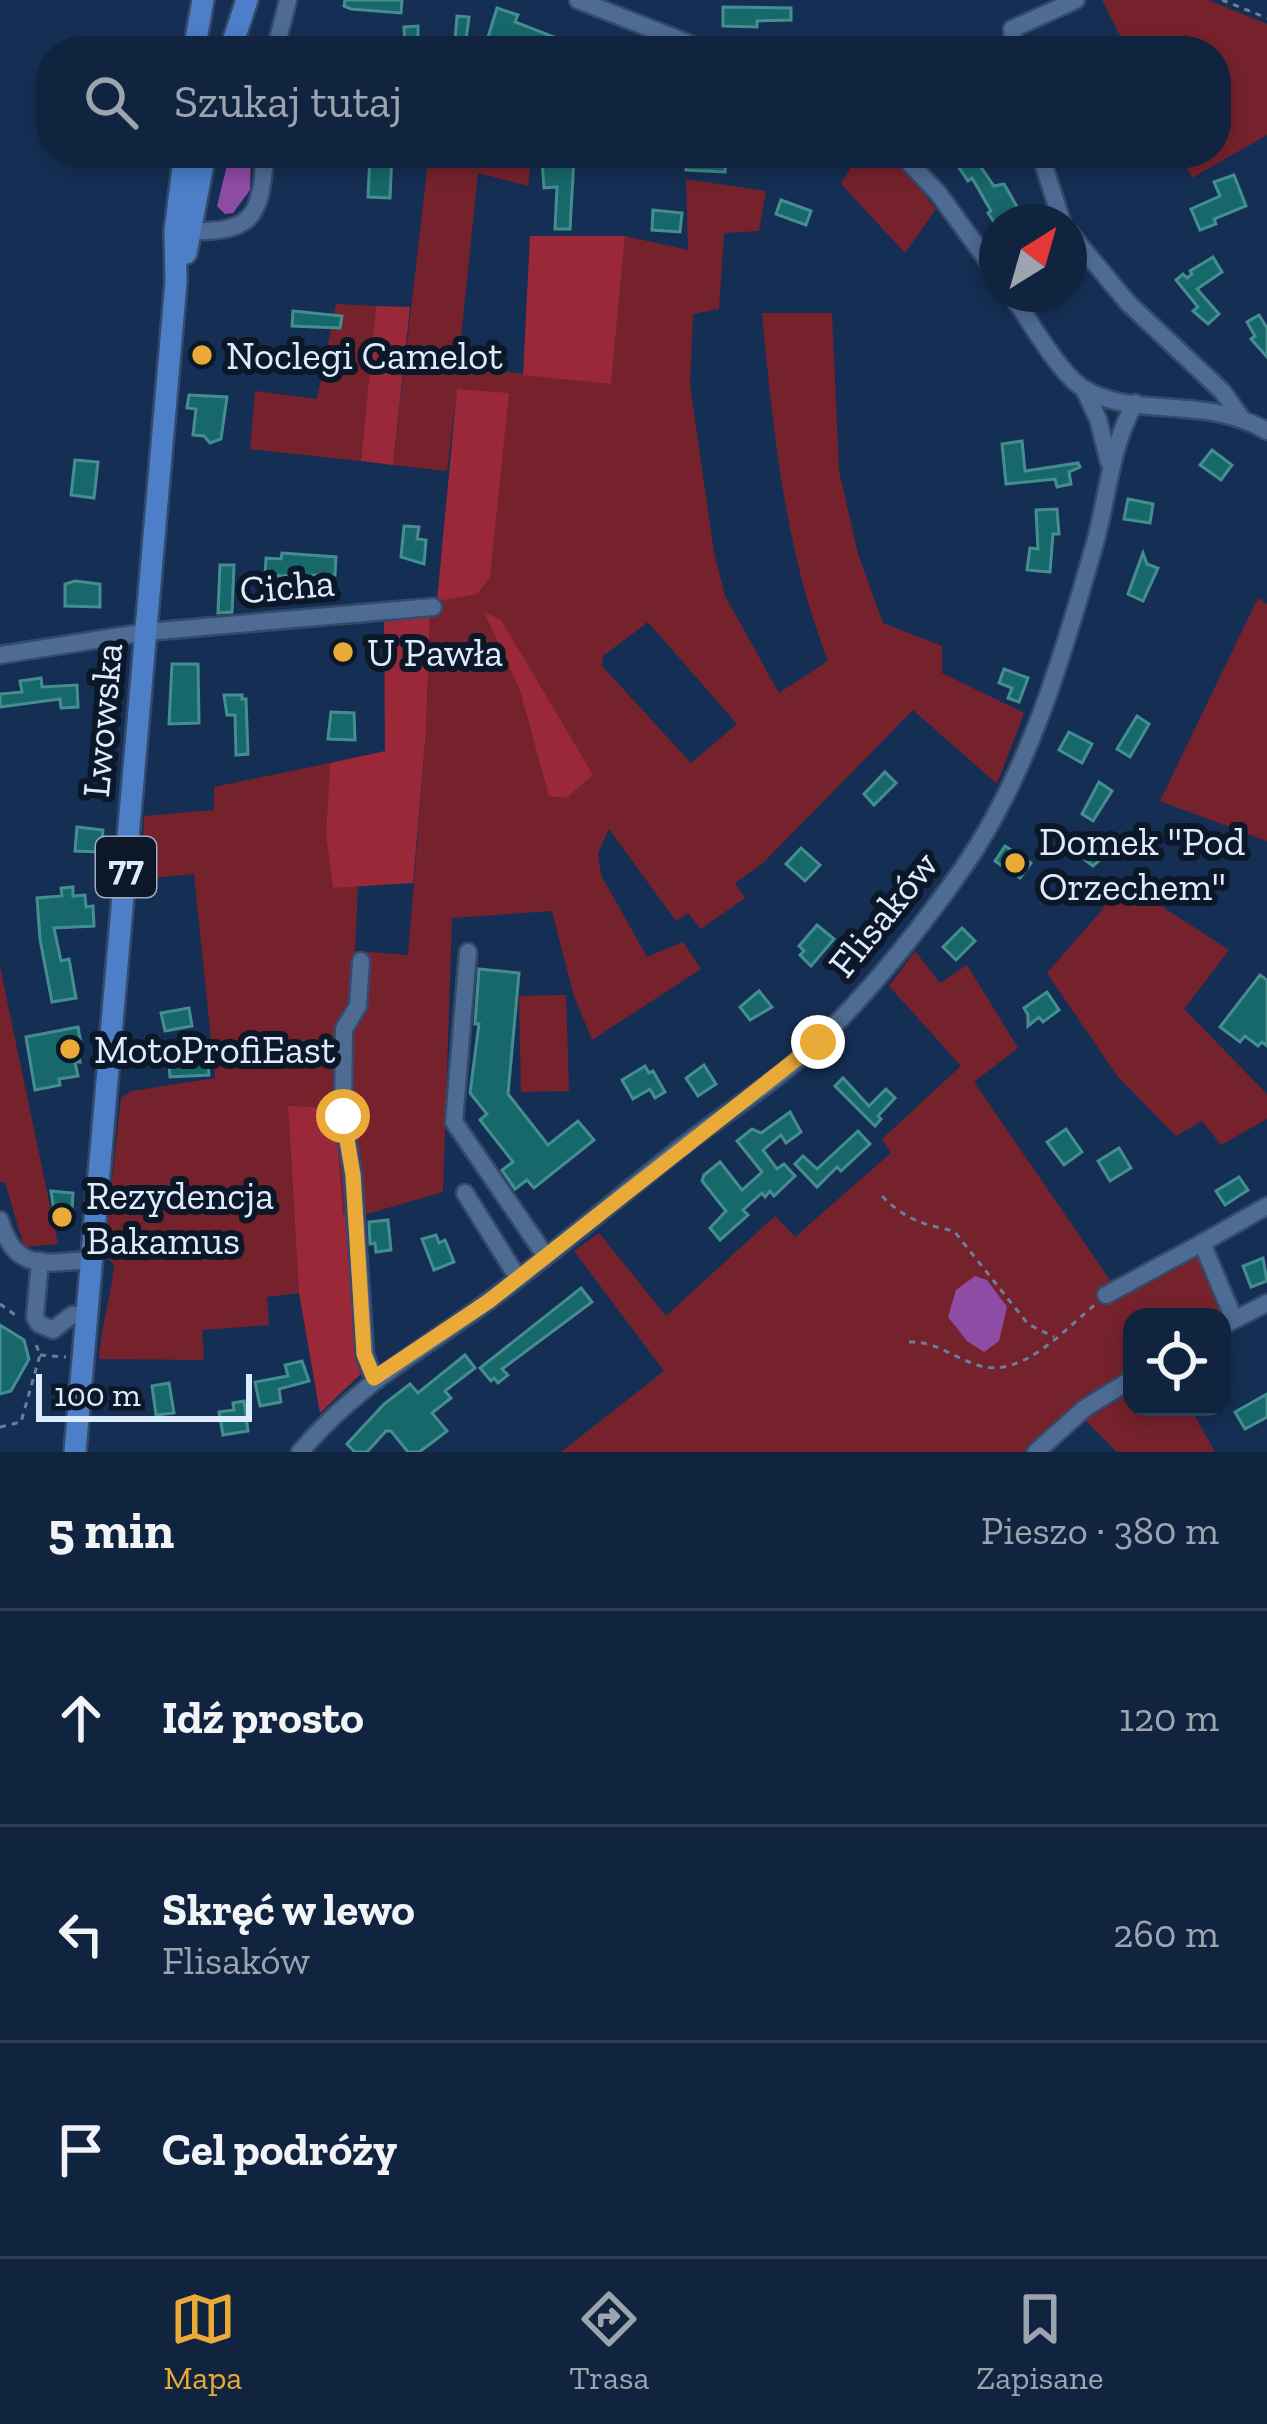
<!DOCTYPE html>
<html lang="pl">
<meta charset="utf-8">
<style>
:root{--surface:#10233f;--page:#1e2f4a;--text:#f1f3f6;--muted:#9ca4b0;--line:#304059;--accent:#eaaa38}
body{margin:0;font-family:"Zilla Slab",serif;background:var(--page);color:var(--text)}
.controls{position:absolute;right:36px;bottom:36px;display:grid;overflow:hidden;border-radius:24px;box-shadow:0 6px 18px #0003}
.controls button{width:108px;height:108px;display:grid;place-items:center;padding:0;border:0;border-bottom:3px solid var(--line);background:var(--surface);color:var(--text);font:60px sans-serif}
.compass{position:absolute;left:979px;top:204px;width:108px;height:108px;border-radius:50%;background:var(--surface);box-shadow:0 6px 18px #0003;rotate:37deg}
.scale{position:absolute;left:36px;bottom:30px;width:216px;box-sizing:border-box;padding-left:12px;border:6px solid #deebfe;border-top:0;font-size:33px;line-height:42px;white-space:nowrap;color:#deebfe;-webkit-text-stroke:9px #0c1828;paint-order:stroke}
.stop{position:absolute;width:36px;height:36px;margin:-27px;border:9px solid #eaaa38;border-radius:50%;background:#fff}
.stop.end{background:#eaaa38;border-color:#fff;box-shadow:0 3px 12px #0008}
.list{margin:0;padding:0;list-style:none}
h2{display:flex;justify-content:space-between;align-items:center;height:156px;margin:0;padding:0 48px;font-size:51px}
h2 small{font-size:39px;font-weight:400;color:var(--muted)}
.list li{display:grid;grid-template-columns:78px 1fr auto;gap:36px;align-items:center;box-sizing:border-box;height:216px;padding:0 48px;border-top:3px solid var(--line)}
.list b{display:block;font-size:45px;white-space:nowrap}
.list p{margin:0;font-size:39px;white-space:nowrap;color:var(--muted)}
.list em{font-size:39px;font-style:normal;color:var(--muted)}
.icon{flex:none;width:66px;height:66px;fill:none;stroke:currentColor;stroke-width:2;stroke-linecap:round;stroke-linejoin:round}
.map{position:relative;flex:none;width:1267px;height:1452px;overflow:hidden}
.search{position:absolute;background:var(--surface);box-shadow:0 6px 18px #0003;left:36px;right:36px;top:36px;height:132px;display:flex;align-items:center;gap:30px;box-sizing:border-box;padding:0 42px;border-radius:48px;color:var(--muted);font-size:45px}
.sheet{height:804px;background:var(--surface)}
nav{display:flex;justify-content:space-around;align-items:center;box-sizing:border-box;height:168px;border-top:3px solid var(--line);background:var(--surface);font-size:33px;color:var(--muted)}
nav a{display:grid;justify-items:center;gap:6px}
nav .on{color:var(--accent)}
.map>svg:first-child{display:block}
.green{fill:#76222c;fill-rule:evenodd}
.forest{fill:#9a2838}
.water{fill:#8f4ca4}
.building{fill:#17686a;stroke:#448e90;stroke-width:3}
.lines{fill:none;stroke-linecap:round;stroke-linejoin:round}
.minor-casing{stroke:#354968;stroke-width:21}
.major-casing{stroke:#354968;stroke-width:26}
.path{stroke:#6a7f9c;stroke-width:3;stroke-dasharray:6 6;stroke-linecap:butt}
.minor{stroke:#4e6b94;stroke-width:16}
.major{stroke:#4c7fc8;stroke-width:21}
.route{stroke:#eaaa38;stroke-width:15}
.poi-dot{fill:#eaaa38;stroke:#0c1828;stroke-width:4.5}
.labels{text-anchor:middle;dominant-baseline:central;stroke-width:12;stroke-linejoin:round;paint-order:stroke}
.shield{fill:#0c1828;stroke:#9facbe;stroke-width:3}
.shield-label{font-size:36px;font-weight:bold;fill:#deebfe}
.poi-label{font-size:39px;fill:#deebfe;stroke:#0c1828;text-anchor:start}
.street-label{font-size:39px;fill:#deebfe;stroke:#0c1828}
</style>
<div class="map">
<svg width="1267" height="1452" viewBox="0 0 1267 1452">
<rect width="100%" height="100%" fill="#152f54"/>
<g class="green">
<path d="M 1102,0 L 1208,0 L 1267,24 L 1267,135 L 1192,178 L 1179,153 L 1216,153 L 1216,51 L 1128,51 Z"/>
<path d="M 429,153 L 532,153 L 528,186 L 478,173 L 458,366 L 611,384 L 625,236 L 688,250 L 686,179 L 766,191 L 759,231 L 724,233 L 719,309 L 693,314 L 690,385 L 714,552 L 725,596 L 779,693 L 828,661 C 785,551 773,430 762,313 L 832,313 L 839,471 L 858,554 L 883,623 L 942,646 L 942,673 L 1024,713 L 997,784 L 913,710 L 763,863 L 735,883 L 745,898 L 701,929 L 688,913 L 676,921 L 609,829 L 598,853 L 601,875 L 647,957 L 683,942 L 701,969 L 592,1040 L 573,993 L 552,911 L 452,918 L 443,1192 L 360,1216 L 343,1216 L 335,1109 L 288,1107 L 299,1293 L 267,1297 L 269,1325 L 202,1330 L 204,1360 L 99,1359 C 101,1326 111,1298 114,1265 L 104,1252 L 121,1098 L 132,1091 L 215,1078 L 194,874 L 141,879 L 144,816 L 214,810 L 214,787 L 330,763 L 326,835 L 333,888 L 358,885 L 355,951 L 408,955 L 426,731 L 430,613 L 437,601 L 490,577 L 496,510 L 457,390 L 447,471 L 393,465 ZM 648,622 L 737,724 L 691,763 L 602,666 L 603,656 Z"/>
<path d="M 859,153 C 901,153 911,179 936,209 L 905,253 L 841,184 Z"/>
<path d="M 336,304 L 376,306 L 361,461 L 250,449 L 255,391 L 317,399 Z"/>
<path d="M 1258,598 L 1267,604 L 1267,841 L 1160,801 Z"/>
<path d="M 1119,879 L 1229,950 L 1184,1009 L 1267,1094 L 1267,1119 L 1221,1145 L 1202,1121 L 1176,1136 L 1118,1077 L 1047,973 L 1102,910 Z"/>
<path d="M 915,951 L 940,983 L 967,965 L 1018,1048 L 974,1082 L 1121,1296 L 1197,1255 L 1224,1314 L 1132,1317 L 1132,1368 L 1061,1417 L 1024,1452 L 561,1452 L 664,1371 L 574,1251 L 599,1233 L 666,1316 L 775,1216 L 795,1237 L 891,1153 L 882,1139 L 961,1066 L 889,986 Z"/>
<path d="M 0,967 L 58,1244 L 24,1247 L 5,1182 L 0,1182 Z"/>
<path d="M 566,995 L 569,1091 L 521,1092 L 519,996 Z"/>
<path d="M 1132,1392 L 1132,1407 L 1190,1407 L 1215,1452 L 1117,1452 L 1085,1420 Z"/>
</g>
<g class="forest">
<path d="M 530,236 L 625,236 L 611,384 L 523,375 Z"/>
<path d="M 376,306 L 410,307 L 393,465 L 361,461 Z"/>
<path d="M 457,389 L 509,393 L 490,577 L 477,594 L 437,601 Z"/>
<path d="M 484,612 L 501,620 L 593,775 L 566,798 L 549,796 L 520,690 Z"/>
<path d="M 430,613 L 426,731 L 413,883 L 333,888 L 326,835 L 330,763 L 385,751 L 384,617 Z"/>
<path d="M 288,1106 L 335,1108 L 343,1215 L 351,1216 L 352,1293 L 365,1370 L 320,1413 L 299,1293 Z"/>
</g>
<g class="water">
<path d="M 230,153 L 251,153 L 250,190 L 233,213 L 225,214 L 217,206 Z"/>
<path d="M 975,1276 L 987,1280 L 1007,1307 L 999,1341 L 984,1352 L 967,1341 L 948,1317 L 956,1290 Z"/>
</g>
<g class="building">
<path d="M 345,0 L 402,0 L 401,13 L 351,9 L 344,6 Z"/>
<path d="M 723,7 L 791,8 L 791,20 L 757,21 L 757,27 L 723,26 Z"/>
<path d="M 497,8 L 518,15 L 515,22 L 590,51 L 543,51 L 510,39 L 508,44 L 488,37 Z"/>
<path d="M 457,16 L 469,17 L 466,40 L 490,43 L 490,51 L 454,51 Z"/>
<path d="M 418,26 L 418,39 L 453,43 L 453,51 L 405,51 L 404,27 Z"/>
<path d="M 370,153 L 392,153 L 390,198 L 368,197 Z"/>
<path d="M 686,153 L 726,160 L 725,172 L 686,170 Z"/>
<path d="M 971,153 L 994,186 L 1004,184 L 1026,222 L 994,222 L 988,213 L 991,211 L 972,178 L 968,181 L 955,162 Z"/>
<path d="M 574,158 L 570,229 L 555,229 L 557,187 L 544,188 L 542,160 Z"/>
<path d="M 1234,175 L 1246,206 L 1214,219 L 1216,224 L 1200,230 L 1191,209 L 1220,196 L 1214,182 Z"/>
<path d="M 781,200 L 811,211 L 806,225 L 776,214 Z"/>
<path d="M 653,210 L 682,213 L 680,232 L 652,230 Z"/>
<path d="M 1213,257 L 1222,272 L 1197,289 L 1219,314 L 1208,324 L 1193,311 L 1198,307 L 1176,280 L 1183,274 L 1187,278 L 1192,274 L 1190,271 Z"/>
<path d="M 293,311 L 342,316 L 340,328 L 292,326 Z"/>
<path d="M 1259,315 L 1267,328 L 1267,357 L 1251,339 L 1255,336 L 1247,322 Z"/>
<path d="M 189,395 L 227,397 L 221,439 L 210,443 L 204,436 L 193,435 L 196,409 L 187,408 Z"/>
<path d="M 1022,441 L 1025,471 L 1078,463 L 1080,467 L 1069,472 L 1071,484 L 1057,487 L 1055,479 L 1006,484 L 1002,444 Z"/>
<path d="M 1212,450 L 1232,465 L 1221,480 L 1200,465 Z"/>
<path d="M 75,460 L 98,462 L 94,498 L 71,495 Z"/>
<path d="M 1128,499 L 1153,504 L 1150,523 L 1124,519 Z"/>
<path d="M 1057,509 L 1059,534 L 1053,534 L 1050,572 L 1027,570 L 1030,548 L 1038,549 L 1036,510 Z"/>
<path d="M 404,526 L 419,527 L 417,539 L 426,540 L 424,564 L 401,557 Z"/>
<path d="M 282,553 L 336,557 L 335,575 L 265,576 L 266,558 L 281,559 Z"/>
<path d="M 1143,553 L 1147,564 L 1158,568 L 1143,601 L 1128,594 Z"/>
<path d="M 220,565 L 234,565 L 232,612 L 218,613 Z"/>
<path d="M 75,581 L 100,584 L 100,607 L 65,606 L 65,584 Z"/>
<path d="M 172,664 L 198,664 L 199,723 L 169,724 Z"/>
<path d="M 1004,669 L 1028,678 L 1019,702 L 1008,698 L 1012,688 L 999,683 Z"/>
<path d="M 41,678 L 42,687 L 77,685 L 78,707 L 61,708 L 60,699 L 0,707 L 0,694 L 22,692 L 20,681 Z"/>
<path d="M 224,695 L 242,695 L 242,699 L 246,699 L 248,754 L 236,755 L 235,715 L 227,715 Z"/>
<path d="M 331,712 L 354,713 L 355,740 L 328,739 Z"/>
<path d="M 1137,716 L 1149,724 L 1130,757 L 1117,749 Z"/>
<path d="M 1069,732 L 1092,744 L 1082,763 L 1059,750 Z"/>
<path d="M 885,772 L 896,783 L 874,805 L 864,794 Z"/>
<path d="M 1099,782 L 1112,791 L 1093,821 L 1082,814 Z"/>
<path d="M 77,827 L 103,830 L 101,852 L 75,851 Z"/>
<path d="M 1099,835 L 1114,847 L 1093,866 L 1080,856 Z"/>
<path d="M 1005,846 L 1031,863 L 1020,878 L 995,861 Z"/>
<path d="M 801,848 L 820,865 L 805,881 L 786,864 Z"/>
<path d="M 73,887 L 73,896 L 85,895 L 86,907 L 93,906 L 94,926 L 54,928 L 61,961 L 69,959 L 76,998 L 52,1002 L 40,939 L 37,898 L 62,896 L 61,888 Z"/>
<path d="M 817,925 L 834,939 L 811,966 L 800,955 L 804,951 L 799,946 Z"/>
<path d="M 962,928 L 975,941 L 956,960 L 943,947 Z"/>
<path d="M 479,969 L 519,973 L 508,1094 L 548,1145 L 578,1121 L 594,1140 L 534,1188 L 527,1180 L 515,1189 L 502,1170 L 513,1162 L 480,1120 L 487,1114 L 470,1093 L 479,1024 L 475,1024 Z"/>
<path d="M 1260,975 L 1267,980 L 1267,1046 L 1262,1042 L 1258,1046 L 1245,1036 L 1240,1042 L 1220,1027 Z"/>
<path d="M 759,991 L 772,1007 L 750,1020 L 740,1007 Z"/>
<path d="M 1047,992 L 1059,1010 L 1043,1022 L 1039,1017 L 1028,1026 L 1028,1015 L 1024,1008 Z"/>
<path d="M 189,1008 L 192,1026 L 165,1031 L 161,1013 Z"/>
<path d="M 78,1027 L 82,1048 L 77,1049 L 80,1062 L 75,1062 L 78,1076 L 59,1079 L 60,1085 L 35,1090 L 26,1037 Z"/>
<path d="M 208,1062 L 209,1075 L 170,1077 L 169,1064 Z"/>
<path d="M 704,1065 L 716,1084 L 698,1096 L 686,1078 Z"/>
<path d="M 645,1066 L 649,1073 L 653,1071 L 665,1092 L 655,1098 L 650,1089 L 633,1099 L 622,1080 Z"/>
<path d="M 843,1078 L 869,1106 L 886,1089 L 895,1098 L 878,1116 L 881,1119 L 875,1126 L 835,1086 Z"/>
<path d="M 790,1112 L 801,1132 L 786,1143 L 781,1135 L 763,1150 L 777,1169 L 784,1164 L 795,1176 L 774,1196 L 770,1191 L 765,1197 L 762,1193 L 743,1210 L 748,1215 L 720,1240 L 710,1228 L 726,1211 L 702,1181 L 704,1175 L 720,1162 L 742,1190 L 762,1172 L 737,1141 L 752,1129 L 761,1133 Z"/>
<path d="M 1066,1129 L 1082,1152 L 1064,1165 L 1047,1142 Z"/>
<path d="M 858,1131 L 870,1144 L 841,1171 L 837,1167 L 817,1187 L 795,1164 L 803,1156 L 817,1169 Z"/>
<path d="M 1119,1148 L 1131,1168 L 1110,1181 L 1098,1161 Z"/>
<path d="M 1239,1177 L 1248,1190 L 1225,1205 L 1216,1191 Z"/>
<path d="M 51,1191 L 73,1193 L 71,1225 L 56,1224 Z"/>
<path d="M 388,1220 L 391,1250 L 376,1252 L 375,1243 L 370,1244 L 369,1222 Z"/>
<path d="M 436,1235 L 439,1243 L 445,1240 L 454,1262 L 434,1270 L 422,1239 Z"/>
<path d="M 1263,1258 L 1267,1281 L 1251,1287 L 1243,1266 Z"/>
<path d="M 581,1288 L 592,1302 L 502,1369 L 508,1375 L 498,1383 L 494,1378 L 491,1381 L 480,1368 Z"/>
<path d="M 0,1325 L 24,1340 L 29,1359 L 11,1391 L 0,1394 Z"/>
<path d="M 465,1355 L 475,1368 L 445,1391 L 451,1398 L 432,1413 L 447,1431 L 430,1444 L 419,1452 L 408,1452 L 391,1431 L 386,1431 L 367,1452 L 355,1452 L 347,1444 L 384,1404 L 410,1384 L 418,1393 Z"/>
<path d="M 302,1361 L 309,1381 L 279,1389 L 281,1402 L 260,1406 L 255,1382 L 288,1376 L 285,1365 Z"/>
<path d="M 169,1383 L 174,1413 L 156,1415 L 152,1386 Z"/>
<path d="M 1267,1394 L 1267,1417 L 1245,1429 L 1235,1412 Z"/>
<path d="M 244,1401 L 248,1431 L 223,1435 L 219,1412 L 234,1410 L 233,1403 Z"/>
</g>
<g class="lines">
<g class="minor-casing">
<g id="minor">
<path d="M 578,0 L 708,51"/>
<path d="M 275,51 L 288,0"/>
<path d="M 1015,51 L 1012,29 L 1076,0"/>
<path d="M 900,153 L 938,193 L 997,274"/>
<path d="M 1040,153 L 1062,222"/>
<path d="M 180,231 C 250,233 261,223 265,153"/>
<path d="M 1069,232 L 1128,303 L 1222,391 L 1240,416"/>
<path d="M 1011,294 C 1029,319 1060,376 1086,390 C 1139,419 1204,395 1267,431"/>
<path d="M 1084,389 L 1098,419 L 1109,462"/>
<path d="M 0,655 L 146,632 L 433,607"/>
<path d="M 468,952 L 454,1122 L 545,1255"/>
<path d="M 361,961 L 358,1006 L 344,1029 L 343,1116 L 353,1175 L 365,1355 L 374,1379"/>
<path d="M 465,1193 L 518,1278"/>
<path d="M 0,1220 C 15,1274 46,1262 93,1260"/>
<path d="M 40,1261 L 35,1317 L 39,1324 L 53,1330 L 72,1315 L 88,1316"/>
<path d="M 1106,1295 L 1202,1243"/>
<path d="M 1234,1319 L 1202,1243 L 1267,1206"/>
<path d="M 1222,1326 L 1267,1303"/>
<path d="M 300,1452 C 359,1383 419,1352 490,1300 C 553,1253 613,1202 674,1153 C 721,1115 774,1084 818,1042 C 871,990 920,929 963,868 C 1028,774 1062,659 1093,550 C 1108,500 1109,449 1135,403"/>
<path d="M 1036,1452 L 1085,1408 L 1132,1379"/>
</g>
</g>
<g class="major-casing">
<g id="major">
<path d="M 194,51 L 203,0"/>
<path d="M 230,51 L 247,0"/>
<path d="M 186,253 L 205,153"/>
<path d="M 75,1452 L 176,282 L 175,231 L 185,153"/>
</g>
</g>
<g class="path">
<path d="M 1222,0 L 1267,18"/>
<path d="M 882,1196 C 906,1220 922,1224 954,1231 L 1028,1324 L 1054,1337"/>
<path d="M 0,1304 L 18,1317"/>
<path d="M 909,1342 C 938,1341 954,1359 981,1366 C 1023,1378 1066,1328 1096,1304"/>
<path d="M 40,1355 L 66,1357"/>
<path d="M 0,1427 L 21,1422 L 40,1355 L 34,1339"/>
</g>
<use href="#minor" class="minor"/>
<use href="#major" class="major"/>
</g>
<g class="lines">
<path class="route" d="M 343,1116 L 353,1175 L 364,1354 L 374,1378 L 489,1301 L 818,1042"/>
</g>
<g class="poi-dot">
<circle cx="202" cy="355" r="12"/>
<circle cx="343" cy="652" r="12"/>
<circle cx="1015" cy="863" r="12"/>
<circle cx="70" cy="1049" r="12"/>
<circle cx="62" cy="1217" r="12"/>
</g>
<g class="labels">
<rect class="shield" x="96" y="837" width="60" height="60" rx="9"/>
<g class="shield-label">
<text x="126" y="867">77</text>
</g>
<g class="poi-label">
<text x="226" y="355">Noclegi Camelot</text>
<text x="367" y="652">U Pawła</text>
<text x="1039" y="841">Domek "Pod<tspan x="1039" dy="45">Orzechem"</tspan></text>
<text x="94" y="1049">MotoProfiEast</text>
<text x="86" y="1195">Rezydencja<tspan x="86" dy="45">Bakamus</tspan></text>
</g>
<g class="street-label">
<text transform="translate(287 586) rotate(-5)">Cicha</text>
<text transform="translate(102 720) rotate(-85)">Lwowska</text>
<text transform="translate(883 914) rotate(-51)">Flisaków</text>
</g>
</g>
</svg>
<div class="controls">
<button><svg class="icon" aria-label="locate" viewBox="0 0 24 24"><circle cx="12" cy="12" r="6"/><path d="M12 2v4M12 18v4M2 12h4M18 12h4"/></svg></button>
</div>
<svg class="compass" viewBox="-18 -18 36 36"><path d="M0-13l5 13h-10z" fill="#e53935"/><path d="M0 13l5-13h-10z" fill="#9ca4b0"/></svg>
<div class="scale">100 m</div>
<div class="stop" style="left:343px;top:1116px"></div>
<div class="stop end" style="left:818px;top:1042px"></div>
<div class="search"><svg class="icon" aria-label="search" viewBox="0 0 24 24"><circle cx="10" cy="10" r="6"/><path d="M15 15l6 6"/></svg>Szukaj tutaj</div>
</div>
<section class="sheet">
<h2>5 min<small>Pieszo · 380 m</small></h2>
<ul class="list">
<li><svg class="icon" aria-label="ahead" viewBox="0 0 24 24"><path d="M12 20V5M6 11l6-6 6 6"/></svg><div><b>Idź prosto</b></div><em>120 m</em></li>
<li><svg class="icon" aria-label="left" viewBox="0 0 24 24"><path d="M17 20v-9H6M10 6l-5 5 5 5"/></svg><div><b>Skręć w lewo</b><p>Flisaków</p></div><em>260 m</em></li>
<li><svg class="icon" aria-label="arrive" viewBox="0 0 24 24"><path d="M6 21V4h12l-3 4 3 4H6"/></svg><div><b>Cel podróży</b></div></li>
</ul>
</section>
<nav>
<a class="on"><svg class="icon" aria-label="map" viewBox="0 0 24 24"><path d="M3 6l6-2 6 2 6-2v14l-6 2-6-2-6 2zM9 4v14M15 6v14"/></svg>Mapa</a>
<a><svg class="icon" aria-label="directions" viewBox="0 0 24 24"><path d="M12 3l9 9-9 9-9-9zM9 14v-3h6M13 9l2 2-2 2"/></svg>Trasa</a>
<a><svg class="icon" aria-label="saved" viewBox="0 0 24 24"><path d="M7 4h10v16l-5-4-5 4z"/></svg>Zapisane</a>
</nav>
